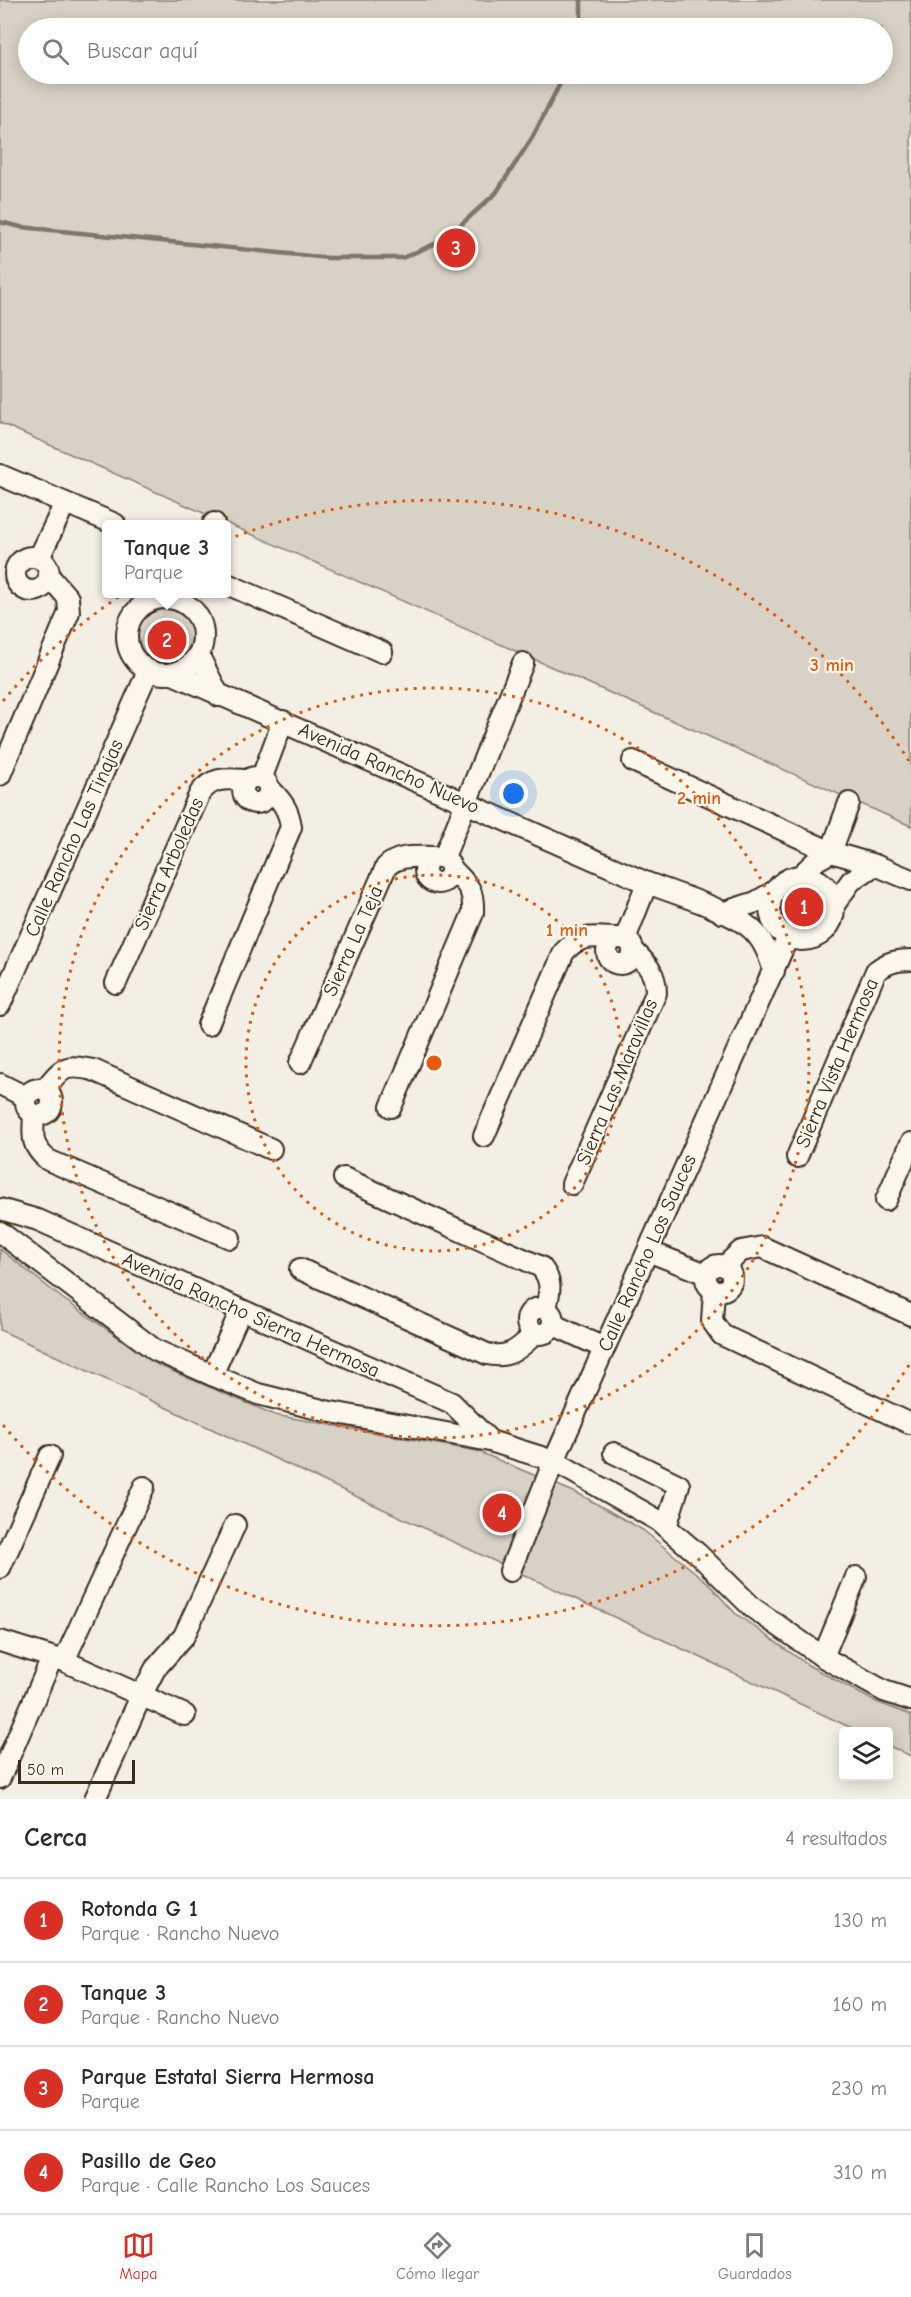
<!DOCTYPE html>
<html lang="es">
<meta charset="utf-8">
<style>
:root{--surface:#fff;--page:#f2f2f3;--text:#2b2b33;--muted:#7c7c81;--line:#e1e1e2;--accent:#d93025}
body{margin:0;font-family:"Comic Neue",sans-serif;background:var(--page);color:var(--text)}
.controls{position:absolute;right:18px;bottom:18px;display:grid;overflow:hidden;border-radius:6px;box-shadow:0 3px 15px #0003}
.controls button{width:54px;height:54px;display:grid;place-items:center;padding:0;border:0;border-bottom:2px solid var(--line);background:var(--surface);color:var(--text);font:30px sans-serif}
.scale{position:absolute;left:18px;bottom:15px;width:117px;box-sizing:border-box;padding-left:6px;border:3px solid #3b2a1e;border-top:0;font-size:16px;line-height:21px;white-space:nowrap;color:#3b2a1e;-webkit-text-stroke:4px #fbf7ec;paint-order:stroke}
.you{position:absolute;left:514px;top:794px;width:21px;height:21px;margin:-15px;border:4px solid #fff;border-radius:50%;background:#1a73e8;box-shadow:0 0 0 9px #1a73e833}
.badge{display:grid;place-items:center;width:39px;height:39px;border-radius:50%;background:var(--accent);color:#fff;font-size:20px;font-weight:700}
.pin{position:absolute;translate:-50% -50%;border:3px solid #fff;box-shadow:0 2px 6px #0006}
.popup{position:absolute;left:102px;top:520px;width:129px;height:78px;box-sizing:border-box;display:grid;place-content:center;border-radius:6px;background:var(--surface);filter:drop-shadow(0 2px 4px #0005);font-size:20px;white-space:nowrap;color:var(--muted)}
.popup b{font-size:22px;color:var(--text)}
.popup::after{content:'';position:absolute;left:50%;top:100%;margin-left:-12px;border:12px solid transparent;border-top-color:var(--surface)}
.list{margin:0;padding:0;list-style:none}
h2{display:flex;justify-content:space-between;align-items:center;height:78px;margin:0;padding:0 24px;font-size:26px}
h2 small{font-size:20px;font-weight:400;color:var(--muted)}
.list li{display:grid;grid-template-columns:39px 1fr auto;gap:18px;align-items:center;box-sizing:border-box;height:84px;padding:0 24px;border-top:2px solid var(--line)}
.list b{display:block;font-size:22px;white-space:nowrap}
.list p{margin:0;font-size:20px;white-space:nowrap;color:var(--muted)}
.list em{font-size:20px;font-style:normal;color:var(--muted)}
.icon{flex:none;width:33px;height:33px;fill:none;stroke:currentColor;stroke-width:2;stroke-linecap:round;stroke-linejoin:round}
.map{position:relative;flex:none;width:911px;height:1799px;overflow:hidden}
.search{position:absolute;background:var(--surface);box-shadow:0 3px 15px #0003;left:18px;right:18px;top:18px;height:66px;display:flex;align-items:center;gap:15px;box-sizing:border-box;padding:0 21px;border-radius:33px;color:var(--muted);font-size:22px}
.sheet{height:414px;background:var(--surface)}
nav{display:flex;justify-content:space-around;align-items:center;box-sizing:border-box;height:84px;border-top:2px solid var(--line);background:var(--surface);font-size:16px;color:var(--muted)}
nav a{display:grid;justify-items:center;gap:3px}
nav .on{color:var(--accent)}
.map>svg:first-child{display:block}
.green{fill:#d8d1c6;stroke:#8a7e72;stroke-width:1.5;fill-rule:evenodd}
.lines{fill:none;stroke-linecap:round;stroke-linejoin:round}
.stream{stroke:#817468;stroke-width:4.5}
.minor-casing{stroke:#3b2a1e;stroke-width:24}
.minor{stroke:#fbf7ec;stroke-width:20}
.ring{fill:none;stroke:#e8590c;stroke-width:3;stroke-dasharray:3 6}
.labels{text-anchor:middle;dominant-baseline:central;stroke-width:4.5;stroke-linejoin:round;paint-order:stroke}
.street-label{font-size:20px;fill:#3b2a1e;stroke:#fbf7ec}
.centre{fill:#e8590c;stroke:#fbf7ec;stroke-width:3}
.ring-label{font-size:18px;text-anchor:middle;font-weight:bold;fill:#e8590c;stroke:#fbf7ec;stroke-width:4.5;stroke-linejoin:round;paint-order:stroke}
</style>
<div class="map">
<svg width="911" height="1799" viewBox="0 0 911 1799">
<rect width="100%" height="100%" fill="#f3efe4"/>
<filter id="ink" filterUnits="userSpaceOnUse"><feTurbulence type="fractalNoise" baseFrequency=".0167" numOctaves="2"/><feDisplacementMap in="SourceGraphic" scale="12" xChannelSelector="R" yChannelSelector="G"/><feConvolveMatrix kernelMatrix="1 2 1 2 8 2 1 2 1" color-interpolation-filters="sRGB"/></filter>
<g filter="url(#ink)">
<g class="green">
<path d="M 0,0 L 911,0 L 911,826 L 0,423 ZM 28,28 L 882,28 L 882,74 L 28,74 Z"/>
<circle cx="167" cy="637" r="33"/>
<circle cx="804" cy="909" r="25"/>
<path d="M 0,1249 L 62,1298 L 158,1365 L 275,1415 L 477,1451 L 581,1495 L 643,1530 L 707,1582 L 735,1613 L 808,1665 L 874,1701 L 911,1715 L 911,1756 L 889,1746 L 888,1732 L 858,1731 L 0,1330 Z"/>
</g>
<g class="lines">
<g class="stream">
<path d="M 581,28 L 581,0"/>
<path d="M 0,222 L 21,227 L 329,258 L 402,258 L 444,240 L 496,193 L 532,138 L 565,74"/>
</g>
<g class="minor-casing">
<g id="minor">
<path d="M 0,475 L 115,524"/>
<path d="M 213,524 L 214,523"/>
<circle cx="32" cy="574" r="17"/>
<path d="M 39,558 L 65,503"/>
<path d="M 227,584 L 382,652"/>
<circle cx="165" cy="636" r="38"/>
<path d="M 199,656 L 219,696"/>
<path d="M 173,674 L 647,883 C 674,893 728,910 749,927 C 763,938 769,955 774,971"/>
<path d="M 633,761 L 831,852 L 849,803"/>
<path d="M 0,775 L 69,612 L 68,598 L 49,576"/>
<circle cx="256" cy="790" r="13"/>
<path d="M 262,777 L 283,721"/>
<circle cx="438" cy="870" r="13"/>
<path d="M 444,857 L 523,663"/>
<path d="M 800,876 L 817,860 L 831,852 L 875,865 L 911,880"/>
<circle cx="802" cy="908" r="32"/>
<path d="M 834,905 L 851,881 L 875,865"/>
<path d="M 722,913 L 756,902 L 775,891"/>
<circle cx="620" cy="951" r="13"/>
<path d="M 625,939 L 647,883"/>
<path d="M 116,983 L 200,793 C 213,776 227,779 247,780"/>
<path d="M 0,1005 L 148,671"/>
<path d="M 208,1025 L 291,827 C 289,810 282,801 270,789"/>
<path d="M 300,1063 L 386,867 C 399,854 416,857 434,857"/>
<path d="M 0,1084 L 26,1097"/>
<circle cx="39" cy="1102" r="13"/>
<path d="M 45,1089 C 63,1067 64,1064 93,1070 L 271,1149"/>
<path d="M 391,1107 L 473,913 C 474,889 468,885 452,869"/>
<path d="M 34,1115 C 33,1136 30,1145 48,1160 L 230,1238"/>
<path d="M 484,1136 L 564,952 C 580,934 593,937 615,938"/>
<path d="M 797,1157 L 876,971 C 888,962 897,960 911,960"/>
<path d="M 344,1178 L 541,1267 C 553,1282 550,1291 546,1308"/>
<path d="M 572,1184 L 656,993 C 656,973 647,964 633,950"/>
<path d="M 886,1200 L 911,1143"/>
<path d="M 0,1209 L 38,1220 L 452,1403 L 490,1441"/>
<path d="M 0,1232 L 155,1350 L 212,1375 L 258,1394 L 326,1411 L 490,1441 L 554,1461 L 659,1521 L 698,1554 L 753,1608 L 823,1657 L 884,1691 L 911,1700"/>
<path d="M 648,1251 L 706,1274"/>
<circle cx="719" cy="1278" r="13"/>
<path d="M 725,1266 L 741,1251 L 762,1247 L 911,1315"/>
<path d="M 300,1269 L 487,1354 C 511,1359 519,1348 536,1333"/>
<path d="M 714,1291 L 712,1321 L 722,1335 L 909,1423"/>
<circle cx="540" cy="1321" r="13"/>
<path d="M 554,1325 L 604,1348"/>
<path d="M 212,1375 L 241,1310"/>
<path d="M 614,1453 L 679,1485 L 666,1527"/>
<path d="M 0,1568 L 50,1456"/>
<path d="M 510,1571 L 554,1461 L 788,937"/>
<path d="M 0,1641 L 64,1661 L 185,1715"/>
<path d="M 823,1657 L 856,1577"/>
<path d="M 64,1661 L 144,1487"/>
<path d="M 0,1778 L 52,1658"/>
<path d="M 95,1799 L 141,1696 L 155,1669 L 184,1636 L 235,1525"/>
</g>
</g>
<use href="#minor" class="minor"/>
</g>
</g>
<g class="ring">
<circle cx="434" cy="1063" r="188"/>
<circle cx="434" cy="1063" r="375"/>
<path d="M909 1365A563 563 0 0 1 3 1425M3 701A563 563 0 0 1 909 761"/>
</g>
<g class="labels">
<g class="street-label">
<text transform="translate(389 768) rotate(24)">Avenida Rancho Nuevo</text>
<text transform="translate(74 838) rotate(-66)">Calle Rancho Las Tinajas</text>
<text transform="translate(169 864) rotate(-66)">Sierra Arboledas</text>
<text transform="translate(353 941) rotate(-66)">Sierra La Teja</text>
<text transform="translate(837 1063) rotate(-67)">Sierra Vista Hermosa</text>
<text transform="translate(617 1082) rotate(-67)">Sierra Las Maravillas</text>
<text transform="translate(647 1253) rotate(-66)">Calle Rancho Los Sauces</text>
<text transform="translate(251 1315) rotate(24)">Avenida Rancho Sierra Hermosa</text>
</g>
</g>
<circle cx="434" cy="1063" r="9" class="centre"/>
<g class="ring-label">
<text x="832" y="671">3 min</text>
<text x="699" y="804">2 min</text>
<text x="567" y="936">1 min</text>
</g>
</svg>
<div class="controls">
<button><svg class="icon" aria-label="layers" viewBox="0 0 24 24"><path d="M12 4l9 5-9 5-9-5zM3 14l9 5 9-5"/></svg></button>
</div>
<div class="scale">50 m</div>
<div class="you"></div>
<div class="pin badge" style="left:804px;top:907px">1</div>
<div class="pin badge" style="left:167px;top:640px">2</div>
<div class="popup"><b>Tanque 3</b>Parque</div>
<div class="pin badge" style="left:456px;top:248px">3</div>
<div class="pin badge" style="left:502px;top:1513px">4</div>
<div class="search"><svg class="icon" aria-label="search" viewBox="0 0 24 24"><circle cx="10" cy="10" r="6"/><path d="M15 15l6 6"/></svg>Buscar aquí</div>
</div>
<section class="sheet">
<h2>Cerca<small>4 resultados</small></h2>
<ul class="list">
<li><span class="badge">1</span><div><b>Rotonda G 1</b><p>Parque · Rancho Nuevo</p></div><em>130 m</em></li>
<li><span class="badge">2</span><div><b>Tanque 3</b><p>Parque · Rancho Nuevo</p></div><em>160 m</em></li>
<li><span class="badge">3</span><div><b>Parque Estatal Sierra Hermosa</b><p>Parque</p></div><em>230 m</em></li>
<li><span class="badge">4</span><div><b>Pasillo de Geo</b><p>Parque · Calle Rancho Los Sauces</p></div><em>310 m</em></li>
</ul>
</section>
<nav>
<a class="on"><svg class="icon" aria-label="map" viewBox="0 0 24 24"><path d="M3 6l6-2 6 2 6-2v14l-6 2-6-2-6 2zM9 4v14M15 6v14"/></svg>Mapa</a>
<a><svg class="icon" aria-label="directions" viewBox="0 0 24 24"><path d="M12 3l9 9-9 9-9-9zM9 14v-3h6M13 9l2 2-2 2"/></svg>Cómo llegar</a>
<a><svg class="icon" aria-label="saved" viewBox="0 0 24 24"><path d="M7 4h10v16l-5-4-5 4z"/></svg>Guardados</a>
</nav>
